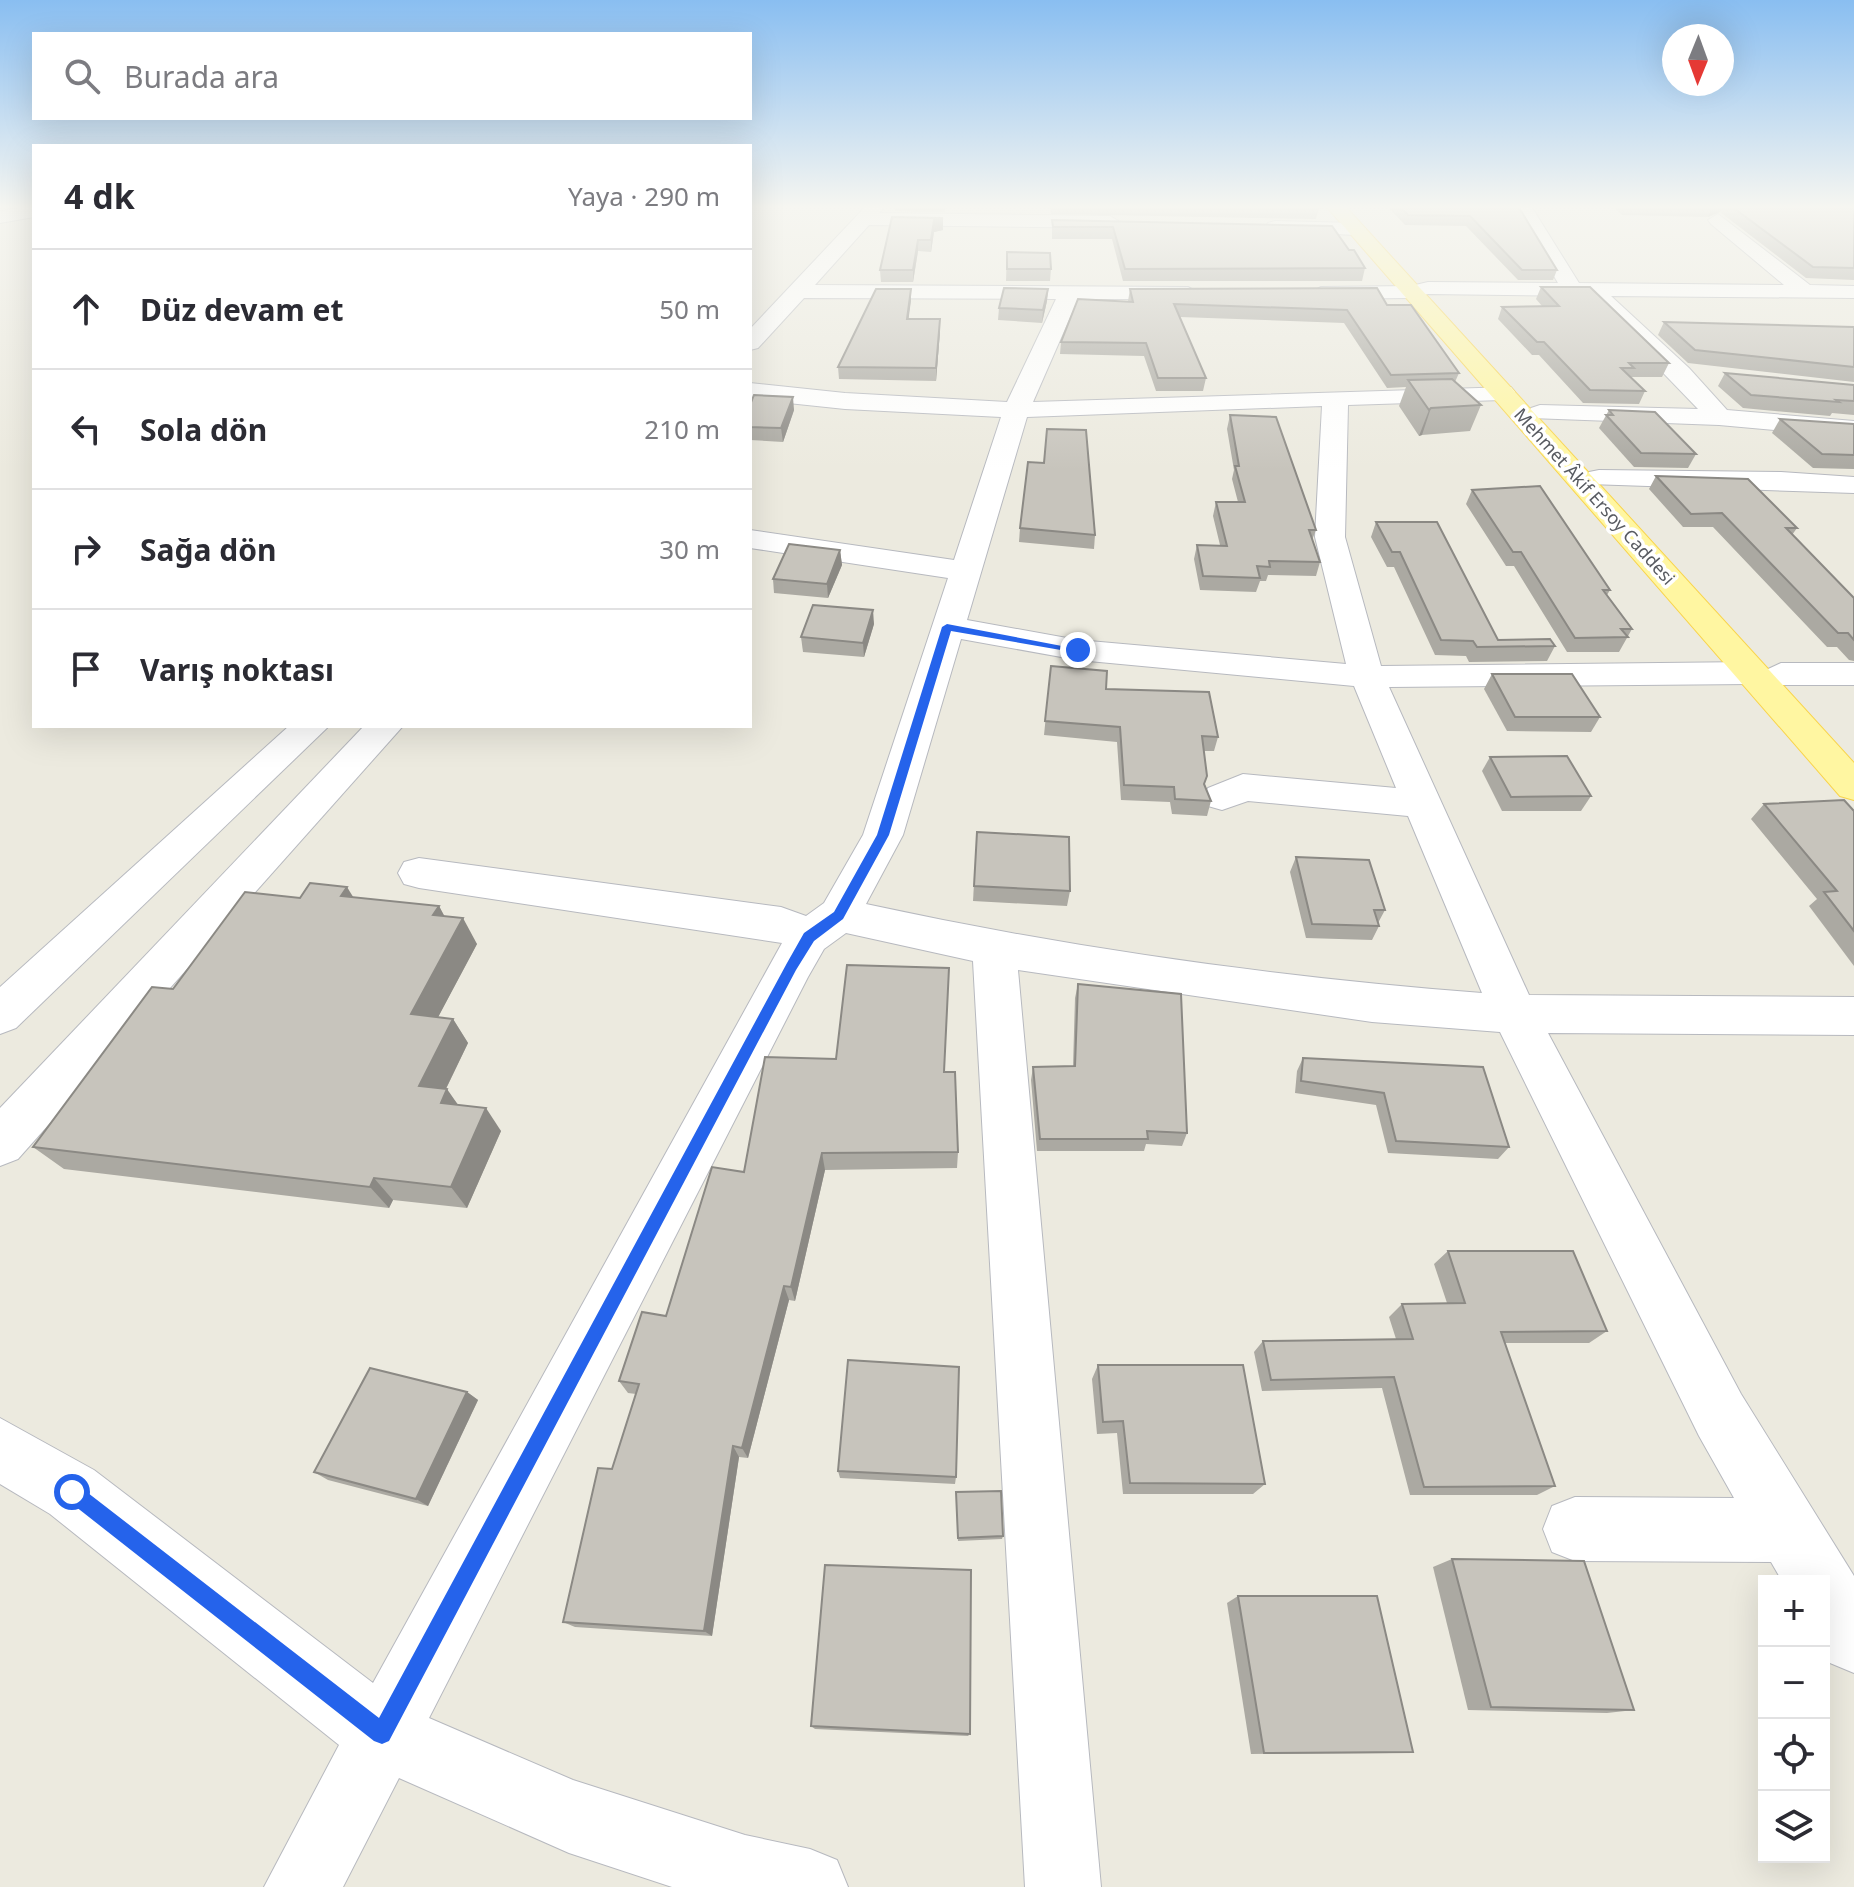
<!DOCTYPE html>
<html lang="tr">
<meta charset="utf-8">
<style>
:root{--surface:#fff;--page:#f2f2f3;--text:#2b2b33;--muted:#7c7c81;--line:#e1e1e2}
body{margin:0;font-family:"Noto Sans",sans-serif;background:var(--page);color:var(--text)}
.controls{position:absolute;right:24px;bottom:24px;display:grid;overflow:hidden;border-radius:0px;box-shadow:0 8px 32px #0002}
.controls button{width:72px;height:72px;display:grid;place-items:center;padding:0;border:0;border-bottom:2px solid var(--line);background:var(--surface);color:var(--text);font:40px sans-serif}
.compass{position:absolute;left:1662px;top:24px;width:72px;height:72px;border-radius:50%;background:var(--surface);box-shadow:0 8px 32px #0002;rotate:181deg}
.stop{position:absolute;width:24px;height:24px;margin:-18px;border:6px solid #2563eb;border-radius:50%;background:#fff}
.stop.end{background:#2563eb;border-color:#fff;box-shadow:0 2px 8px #0008}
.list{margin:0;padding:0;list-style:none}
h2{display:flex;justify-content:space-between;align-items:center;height:104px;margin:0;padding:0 32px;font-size:34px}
h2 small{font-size:26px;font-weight:400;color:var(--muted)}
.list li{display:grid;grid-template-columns:52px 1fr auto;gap:24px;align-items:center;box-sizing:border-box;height:120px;padding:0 32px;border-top:2px solid var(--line)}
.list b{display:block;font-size:30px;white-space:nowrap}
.list em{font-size:26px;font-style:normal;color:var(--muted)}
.icon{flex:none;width:44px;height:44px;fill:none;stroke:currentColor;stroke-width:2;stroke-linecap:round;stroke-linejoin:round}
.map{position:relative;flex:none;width:1854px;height:1887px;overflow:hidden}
.search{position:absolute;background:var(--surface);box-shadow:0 8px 32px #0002;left:32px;top:32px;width:720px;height:88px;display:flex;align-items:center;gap:20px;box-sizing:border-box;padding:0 28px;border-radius:0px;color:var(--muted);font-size:30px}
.panel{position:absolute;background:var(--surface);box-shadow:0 8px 32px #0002;left:32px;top:144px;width:720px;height:584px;border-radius:0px}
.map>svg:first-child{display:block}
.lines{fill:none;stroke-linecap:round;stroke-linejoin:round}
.minor-casing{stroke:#b7b9bf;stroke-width:2}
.major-casing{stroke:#f9d44b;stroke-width:2}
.minor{fill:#fff;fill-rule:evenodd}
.major{fill:#fff6a1;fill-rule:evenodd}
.wall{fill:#aba9a2}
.shaded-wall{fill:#8b8984}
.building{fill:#c7c4bc;stroke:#8b8984;stroke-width:2}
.route{fill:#2563eb}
.labels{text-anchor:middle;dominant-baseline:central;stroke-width:7;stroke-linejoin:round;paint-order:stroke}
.far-street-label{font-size:18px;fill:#585b61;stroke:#fff}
</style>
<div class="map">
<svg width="1854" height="1887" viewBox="0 0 1854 1887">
<rect width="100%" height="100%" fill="#eceadf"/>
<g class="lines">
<g class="minor-casing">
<g id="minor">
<path d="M 34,206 L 34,217 L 0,223 L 0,211 Z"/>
<path d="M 866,206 L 885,206 L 879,213 L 1110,216 L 1120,222 L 1110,228 L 869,225 L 815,285 L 1188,287 L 1199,293 L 1188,299 L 1078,299 L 1033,402 L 1511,387 L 1515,392 L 1511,397 L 1502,400 L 1348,405 L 1345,537 L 1381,666 L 1751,662 L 1766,670 L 1781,663 L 1854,663 L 1854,685 L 1781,685 L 1766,677 L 1751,684 L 1389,687 L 1529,995 L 1854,997 L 1854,1035 L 1548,1033 L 1741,1394 L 1854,1576 L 1854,1673 L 1830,1663 L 1824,1653 L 1824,1581 L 1782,1581 L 1771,1562 L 1575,1561 L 1552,1552 L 1543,1529 L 1552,1506 L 1575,1497 L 1734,1498 L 1699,1436 L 1500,1032 L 1372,1022 L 1018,970 L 1101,1887 L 1025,1887 L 973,961 L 846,933 L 824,949 L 808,977 L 429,1718 L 573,1780 L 745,1835 L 810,1849 L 837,1860 L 848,1887 L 672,1887 L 569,1853 L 399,1778 L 343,1887 L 264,1887 L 339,1745 L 50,1514 L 0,1484 L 0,1418 L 94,1470 L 373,1683 L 782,943 L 419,888 L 404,884 L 398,873 L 404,862 L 419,858 L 781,907 L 806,916 L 824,903 L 863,835 L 948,578 L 750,548 L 750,530 L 954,560 L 1001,417 L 845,409 L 750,399 L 750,383 L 845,393 L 1007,402 L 1056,299 L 804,298 L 758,348 L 750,350 L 750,329 ZM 1322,406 L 1315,537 L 1346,664 L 1078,640 L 967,620 L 1027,417 ZM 961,639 L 1078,660 L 1354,686 L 1396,788 L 1243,774 L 1208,788 L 1203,797 L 1208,806 L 1222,810 L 1248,801 L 1408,816 L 1482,993 C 1276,977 1068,948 866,904 L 903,835 Z"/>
<path d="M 1513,206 L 1531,206 L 1579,283 L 1784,285 L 1711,224 L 1708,220 L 1718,214 L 1810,285 L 1854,286 L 1854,298 L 1611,296 L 1689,368 L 1727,410 L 1854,421 L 1854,437 L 1719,425 L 1531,418 L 1527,413 L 1531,408 L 1540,405 L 1698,409 L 1589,296 L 1428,294 L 1411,298 L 1321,299 L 1310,293 L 1321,287 L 1411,286 L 1428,282 L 1558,283 Z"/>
<path d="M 1275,221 L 1356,223 L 1366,229 L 1356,235 L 1268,231 L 1265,227 L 1268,223 Z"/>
<path d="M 1599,470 L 1781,472 L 1854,477 L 1854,493 L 1589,484 L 1585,478 L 1589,472 Z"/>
<path d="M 289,726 L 329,726 L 16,1028 L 0,1034 L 0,987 Z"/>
<path d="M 364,726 L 403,726 L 18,1159 L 0,1166 L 0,1108 Z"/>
</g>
</g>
<g class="major-casing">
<path id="major" d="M 1326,206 L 1345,206 L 1854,763 L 1854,800 L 1840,796 Z"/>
</g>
<use href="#minor" class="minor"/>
<use href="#major" class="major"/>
</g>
<g class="wall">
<path d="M 895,206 L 946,206 L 945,212 L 895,211 Z"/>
<path d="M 1050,206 L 1317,206 L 1319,208 L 1316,219 L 1051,214 Z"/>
<path d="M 1387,206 L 1518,206 L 1557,270 L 1553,280 L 1518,280 L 1466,226 L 1405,225 Z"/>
<path d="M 1612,206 L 1854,206 L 1854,280 L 1806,278 L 1720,212 L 1708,217 L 1622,215 Z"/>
<path d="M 943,218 L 943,230 L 934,232 L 931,252 L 918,251 L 913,282 L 881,282 L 880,270 Z"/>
<path d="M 1052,220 L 1349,250 L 1365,268 L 1362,281 L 1123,281 L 1112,239 L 1052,239 Z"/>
<path d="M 1007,252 L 1051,269 L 1050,281 L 1006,281 Z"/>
<path d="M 1541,287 L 1669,363 L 1662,377 L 1630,377 L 1645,391 L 1639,404 L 1583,403 L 1539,355 L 1532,355 L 1498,319 L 1502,307 L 1542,306 L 1536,299 Z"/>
<path d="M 1048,289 L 1047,301 L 1042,323 L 998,320 L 999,308 Z"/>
<path d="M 1130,289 L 1387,305 L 1459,373 L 1455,382 L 1481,405 L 1470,431 L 1422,435 L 1419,436 L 1399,406 L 1406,387 L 1387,388 L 1344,323 L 1180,317 L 1206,378 L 1203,391 L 1156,391 L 1144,356 L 1060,354 L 1061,342 L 1128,301 Z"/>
<path d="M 911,300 L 908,319 L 940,331 L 936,381 L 839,379 L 838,367 Z"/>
<path d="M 1664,322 L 1854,327 L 1854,382 L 1688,363 L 1658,335 Z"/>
<path d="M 1725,373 L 1854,385 L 1854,415 L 1832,413 L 1830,416 L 1743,408 L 1718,386 Z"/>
<path d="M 750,405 L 794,410 L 783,442 L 750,440 Z"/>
<path d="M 1609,410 L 1696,454 L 1688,468 L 1634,467 L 1599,428 Z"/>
<path d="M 1230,415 L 1316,530 L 1312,540 L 1320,562 L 1316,576 L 1268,575 L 1266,581 L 1260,581 L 1256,592 L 1200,590 L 1194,559 L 1197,545 L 1220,545 L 1213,516 L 1216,502 L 1238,502 L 1232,479 L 1234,470 L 1227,429 Z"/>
<path d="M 1780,419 L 1854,424 L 1854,469 L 1813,468 L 1772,433 Z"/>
<path d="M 1044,463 L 1095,535 L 1094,549 L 1019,542 L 1020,528 Z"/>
<path d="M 1656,476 L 1797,528 L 1792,535 L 1854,598 L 1854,661 L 1849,660 L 1837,647 L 1827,647 L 1713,527 L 1683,527 L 1649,489 Z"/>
<path d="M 1472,490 L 1610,590 L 1607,595 L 1632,629 L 1619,652 L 1567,652 L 1514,566 L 1506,566 L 1466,504 Z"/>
<path d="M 1376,522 L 1498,640 L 1555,646 L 1547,661 L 1469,662 L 1466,656 L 1435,655 L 1394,567 L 1387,567 L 1371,537 Z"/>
<path d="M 840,550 L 842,565 L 828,598 L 774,593 L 773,579 Z"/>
<path d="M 874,624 L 864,657 L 803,652 L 801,637 Z"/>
<path d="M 1051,666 L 1218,737 L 1214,751 L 1204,751 L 1205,785 L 1211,801 L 1207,816 L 1172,814 L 1170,802 L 1121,800 L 1117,742 L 1044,735 Z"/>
<path d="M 1492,674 L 1600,717 L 1591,732 L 1507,731 L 1484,689 Z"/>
<path d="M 1490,757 L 1591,796 L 1581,811 L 1502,811 L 1482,771 Z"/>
<path d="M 1764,804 L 1854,811 L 1854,966 L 1809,906 L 1817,899 L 1751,819 Z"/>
<path d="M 977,832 L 1070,891 L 1067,906 L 973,901 Z"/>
<path d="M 1296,857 L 1385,910 L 1378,923 L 1379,926 L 1372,940 L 1306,938 L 1290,872 Z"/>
<path d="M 353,897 L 439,906 L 444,916 L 477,944 L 438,1017 L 453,1019 L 468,1043 L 446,1089 L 458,1105 L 501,1131 L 467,1208 L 393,1200 L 389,1208 L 64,1169 L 33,1147 L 300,898 Z"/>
<path d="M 1078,984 L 1187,1133 L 1182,1146 L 1146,1144 L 1144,1151 L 1037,1151 L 1031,1080 L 1033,1067 L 1073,1066 L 1075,998 Z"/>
<path d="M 1303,1058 L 1509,1147 L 1498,1159 L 1388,1153 L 1376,1105 L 1295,1093 L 1297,1071 Z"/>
<path d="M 944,1072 L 958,1152 L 957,1168 L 825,1170 L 795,1301 L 789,1300 L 748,1458 L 739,1457 L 712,1636 L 575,1627 L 563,1622 L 636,1394 L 628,1393 L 619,1381 L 666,1316 L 744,1172 Z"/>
<path d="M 1448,1251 L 1607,1331 L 1589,1343 L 1505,1343 L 1555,1486 L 1537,1495 L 1410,1495 L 1382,1388 L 1262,1391 L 1254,1352 L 1263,1341 L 1396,1339 L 1389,1317 L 1402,1304 L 1447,1303 L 1434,1264 Z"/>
<path d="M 1098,1365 L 1265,1484 L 1253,1494 L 1123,1494 L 1117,1433 L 1097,1434 L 1092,1379 Z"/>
<path d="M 467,1392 L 478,1400 L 428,1506 L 328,1480 L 314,1472 Z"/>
<path d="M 838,1471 L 956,1477 L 955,1484 L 840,1478 Z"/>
<path d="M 956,1496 L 1003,1536 L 1002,1539 L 958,1541 Z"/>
<path d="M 1452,1559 L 1634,1710 L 1607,1713 L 1468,1710 L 1433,1567 Z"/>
<path d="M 1238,1596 L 1413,1752 L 1393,1753 L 1251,1754 L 1227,1603 Z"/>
<path d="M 811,1726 L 970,1734 L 968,1736 L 815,1729 Z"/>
</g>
<g class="shaded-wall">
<path d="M 1713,206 L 1723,206 L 1720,212 L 1708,217 Z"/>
<path d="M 943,218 L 943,230 L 934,232 L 931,252 L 931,240 L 934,220 Z"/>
<path d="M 918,240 L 918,251 L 913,282 L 913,270 Z"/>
<path d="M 911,289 L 911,300 L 907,331 L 907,319 Z"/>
<path d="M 1048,289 L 1047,301 L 1042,323 L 1043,310 Z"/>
<path d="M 940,319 L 940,331 L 936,381 L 936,368 Z"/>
<path d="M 793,397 L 794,410 L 783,442 L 781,428 Z"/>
<path d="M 1431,408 L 1422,435 L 1419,436 L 1429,410 Z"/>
<path d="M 840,550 L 842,565 L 828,598 L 827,584 Z"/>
<path d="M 873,610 L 874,624 L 864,657 L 863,643 Z"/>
<path d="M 347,887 L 363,913 L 341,896 Z"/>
<path d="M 439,906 L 453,932 L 433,915 Z"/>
<path d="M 463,918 L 477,944 L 427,1038 L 411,1014 Z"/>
<path d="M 453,1019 L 468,1043 L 436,1109 L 419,1086 Z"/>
<path d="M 447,1089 L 463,1112 L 441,1103 Z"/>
<path d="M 486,1108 L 501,1131 L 467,1208 L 451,1187 Z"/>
<path d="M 822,1153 L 825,1170 L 795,1301 L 791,1287 Z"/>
<path d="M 374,1178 L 393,1200 L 389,1208 L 370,1187 Z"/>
<path d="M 784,1286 L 789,1300 L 748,1458 L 742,1448 Z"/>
<path d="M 467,1392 L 478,1400 L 428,1506 L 416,1499 Z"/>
<path d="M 733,1446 L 739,1457 L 712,1636 L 704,1631 Z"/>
</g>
<g class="building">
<path d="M 1176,206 L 1317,206 L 1319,208 Z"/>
<path d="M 1399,206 L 1518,206 L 1557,270 L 1522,270 L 1470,216 L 1408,215 Z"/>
<path d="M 1731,206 L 1854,206 L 1854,268 L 1813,267 Z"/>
<path d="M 892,217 L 943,218 L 934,220 L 931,240 L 918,240 L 913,270 L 880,270 Z"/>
<path d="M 1052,220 L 1332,226 L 1349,250 L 1354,250 L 1365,268 L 1125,269 L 1113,227 L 1053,227 Z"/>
<path d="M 1007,252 L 1050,253 L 1051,269 L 1007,269 Z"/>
<path d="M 1541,287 L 1590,287 L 1669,363 L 1629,363 L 1634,368 L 1621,368 L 1645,391 L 1590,390 L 1544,342 L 1537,342 L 1502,307 L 1559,306 Z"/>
<path d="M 1004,288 L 1048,289 L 1043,310 L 999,308 Z"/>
<path d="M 1377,288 L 1387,305 L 1411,305 L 1459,373 L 1391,375 L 1347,310 L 1174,304 L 1206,378 L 1158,378 L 1146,343 L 1061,342 L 1078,299 L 1133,302 L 1130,289 Z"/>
<path d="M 876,289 L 911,289 L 907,319 L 940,319 L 936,368 L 838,367 Z"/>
<path d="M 1664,322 L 1854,327 L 1854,367 L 1695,350 Z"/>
<path d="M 1725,373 L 1854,385 L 1854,401 L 1836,400 L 1839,402 L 1751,395 Z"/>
<path d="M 1452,379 L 1481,405 L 1431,408 L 1429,410 L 1408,380 Z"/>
<path d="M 754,395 L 793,397 L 781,428 L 750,427 L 750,405 Z"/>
<path d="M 1609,410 L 1655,412 L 1696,454 L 1641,453 L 1606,415 L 1613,415 Z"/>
<path d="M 1230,415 L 1276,417 L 1316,530 L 1309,530 L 1320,562 L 1269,561 L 1270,567 L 1257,566 L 1260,578 L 1203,576 L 1197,545 L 1227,546 L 1216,502 L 1245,502 L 1235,466 L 1239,466 Z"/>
<path d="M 1780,419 L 1854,424 L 1854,455 L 1822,454 Z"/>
<path d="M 1047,429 L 1086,430 L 1095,535 L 1020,528 L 1028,462 L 1044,463 Z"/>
<path d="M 1656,476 L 1748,479 L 1797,528 L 1786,528 L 1854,598 L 1854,640 L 1848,633 L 1838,633 L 1722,513 L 1691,514 Z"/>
<path d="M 1540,486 L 1610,590 L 1603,590 L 1632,629 L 1621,629 L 1628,637 L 1575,638 L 1521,552 L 1513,552 L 1472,490 Z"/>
<path d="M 1376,522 L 1437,522 L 1498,640 L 1550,639 L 1555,646 L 1477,647 L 1473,641 L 1441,640 L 1400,552 L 1392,552 Z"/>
<path d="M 789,544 L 840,550 L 827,584 L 773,579 Z"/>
<path d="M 813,605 L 873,610 L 863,643 L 801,637 Z"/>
<path d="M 1051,666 L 1107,671 L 1106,689 L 1209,692 L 1218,737 L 1202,736 L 1207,776 L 1204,784 L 1211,801 L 1175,799 L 1174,787 L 1124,785 L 1120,727 L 1045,721 Z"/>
<path d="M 1492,674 L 1572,674 L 1600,717 L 1515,717 Z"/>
<path d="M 1567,756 L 1591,796 L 1511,797 L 1490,757 Z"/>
<path d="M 1844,800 L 1854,811 L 1854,931 L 1824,892 L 1837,891 L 1764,804 Z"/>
<path d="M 977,832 L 1069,837 L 1070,891 L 974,886 Z"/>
<path d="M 1296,857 L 1369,860 L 1385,910 L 1374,910 L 1379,926 L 1312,924 Z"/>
<path d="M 310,883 L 347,887 L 341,896 L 439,906 L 433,915 L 463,918 L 411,1014 L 453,1019 L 419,1086 L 447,1089 L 441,1103 L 486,1108 L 451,1187 L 374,1178 L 370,1187 L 33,1147 L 152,987 L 173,989 L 245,892 L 300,898 Z"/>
<path d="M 847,965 L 949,968 L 944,1072 L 955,1072 L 958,1152 L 822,1153 L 791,1287 L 784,1286 L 742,1448 L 733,1446 L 704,1631 L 563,1622 L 598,1468 L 612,1469 L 639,1384 L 619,1381 L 642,1312 L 666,1316 L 712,1167 L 744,1172 L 765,1057 L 836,1059 Z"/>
<path d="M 1078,984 L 1181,994 L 1187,1133 L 1147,1131 L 1148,1139 L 1040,1139 L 1033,1067 L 1075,1066 Z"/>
<path d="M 1303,1058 L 1483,1067 L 1509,1147 L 1396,1141 L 1384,1093 L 1301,1081 Z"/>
<path d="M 1448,1251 L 1573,1251 L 1607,1331 L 1501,1332 L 1555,1486 L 1424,1487 L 1394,1377 L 1271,1380 L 1263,1341 L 1413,1339 L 1402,1304 L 1465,1303 Z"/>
<path d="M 848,1360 L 959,1367 L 956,1477 L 838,1471 Z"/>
<path d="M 1098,1365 L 1243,1365 L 1265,1484 L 1130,1483 L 1123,1421 L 1103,1422 Z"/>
<path d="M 370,1368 L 467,1392 L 416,1499 L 314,1472 Z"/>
<path d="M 1001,1491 L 1003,1536 L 958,1538 L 956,1492 Z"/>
<path d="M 1452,1559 L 1584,1561 L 1634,1710 L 1491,1707 Z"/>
<path d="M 825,1565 L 971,1570 L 970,1734 L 811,1726 Z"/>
<path d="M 1238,1596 L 1377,1596 L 1413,1752 L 1264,1753 Z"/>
</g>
<linearGradient id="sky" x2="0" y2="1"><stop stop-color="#89bef1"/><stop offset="0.44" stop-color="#f6f6f1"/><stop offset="1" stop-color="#f6f6f1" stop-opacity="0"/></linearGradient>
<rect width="1854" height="470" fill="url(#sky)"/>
<path class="route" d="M 947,624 L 1083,650 L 1078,653 L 951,631 L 889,835 L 843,919 L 814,941 L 796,970 L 389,1741 L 382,1744 L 374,1741 L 66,1499 L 66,1486 L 79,1486 L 379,1718 L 787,963 L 804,933 L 834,912 L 877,835 L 942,627 Z"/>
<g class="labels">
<g class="far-street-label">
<text transform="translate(1595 496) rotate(48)">Mehmet Âkif Ersoy Caddesi</text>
</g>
</g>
</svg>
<div class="controls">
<button>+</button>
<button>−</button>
<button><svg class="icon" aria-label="locate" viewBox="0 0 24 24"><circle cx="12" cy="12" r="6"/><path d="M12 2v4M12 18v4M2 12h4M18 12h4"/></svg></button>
<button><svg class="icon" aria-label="layers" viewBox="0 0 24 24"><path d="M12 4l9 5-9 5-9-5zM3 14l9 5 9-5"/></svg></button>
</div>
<svg class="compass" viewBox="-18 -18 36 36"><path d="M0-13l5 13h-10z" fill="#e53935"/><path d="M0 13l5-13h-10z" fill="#7c7c81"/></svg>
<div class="stop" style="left:72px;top:1492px"></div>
<div class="stop end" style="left:1078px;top:650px"></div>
<div class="search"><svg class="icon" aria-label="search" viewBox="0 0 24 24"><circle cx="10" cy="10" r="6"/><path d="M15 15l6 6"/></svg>Burada ara</div>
<section class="panel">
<h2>4 dk<small>Yaya · 290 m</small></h2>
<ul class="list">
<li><svg class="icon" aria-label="ahead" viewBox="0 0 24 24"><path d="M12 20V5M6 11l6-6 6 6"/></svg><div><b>Düz devam et</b></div><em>50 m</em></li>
<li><svg class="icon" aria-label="left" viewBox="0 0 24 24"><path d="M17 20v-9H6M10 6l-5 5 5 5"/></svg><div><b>Sola dön</b></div><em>210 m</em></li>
<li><svg class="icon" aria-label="right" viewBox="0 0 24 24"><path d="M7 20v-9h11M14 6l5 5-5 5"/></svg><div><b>Sağa dön</b></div><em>30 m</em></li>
<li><svg class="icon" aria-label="arrive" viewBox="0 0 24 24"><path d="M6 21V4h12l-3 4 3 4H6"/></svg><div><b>Varış noktası</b></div></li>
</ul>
</section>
</div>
